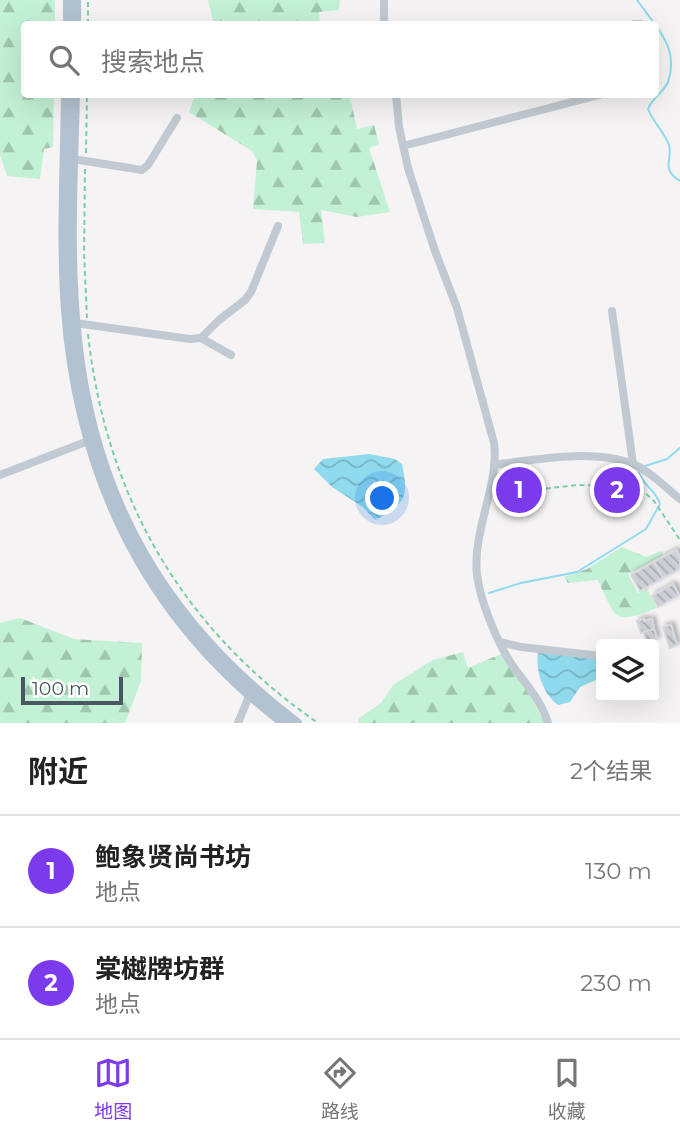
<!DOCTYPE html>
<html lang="zh">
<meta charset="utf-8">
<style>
:root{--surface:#fff;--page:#f2f2f2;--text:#222;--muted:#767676;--line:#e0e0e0;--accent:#7c3aed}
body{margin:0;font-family:Montserrat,"Noto Sans SC",sans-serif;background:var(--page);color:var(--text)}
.controls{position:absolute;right:21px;bottom:21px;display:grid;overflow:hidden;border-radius:7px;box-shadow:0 7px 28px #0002}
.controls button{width:63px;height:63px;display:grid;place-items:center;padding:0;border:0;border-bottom:2px solid var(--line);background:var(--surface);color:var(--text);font:35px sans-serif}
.scale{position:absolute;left:21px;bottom:18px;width:102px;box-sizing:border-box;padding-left:7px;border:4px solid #4a5661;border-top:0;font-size:19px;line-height:24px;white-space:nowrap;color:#4a5661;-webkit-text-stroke:5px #fff;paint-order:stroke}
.you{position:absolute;left:383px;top:499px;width:24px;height:24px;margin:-18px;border:5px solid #fff;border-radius:50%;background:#1a73e8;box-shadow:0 0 0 10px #1a73e833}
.badge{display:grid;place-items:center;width:46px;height:46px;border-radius:50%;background:var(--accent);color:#fff;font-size:23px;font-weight:700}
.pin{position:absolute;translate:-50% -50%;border:4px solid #fff;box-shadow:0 2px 7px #0006}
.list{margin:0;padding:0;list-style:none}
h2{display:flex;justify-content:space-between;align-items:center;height:91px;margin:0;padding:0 28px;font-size:30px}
h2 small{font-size:23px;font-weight:400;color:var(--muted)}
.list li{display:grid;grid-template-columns:46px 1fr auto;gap:21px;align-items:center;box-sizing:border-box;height:112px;padding:0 28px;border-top:2px solid var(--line)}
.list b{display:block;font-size:26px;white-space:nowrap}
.list p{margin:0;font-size:23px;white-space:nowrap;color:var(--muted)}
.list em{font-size:23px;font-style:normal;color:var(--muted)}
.icon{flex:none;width:38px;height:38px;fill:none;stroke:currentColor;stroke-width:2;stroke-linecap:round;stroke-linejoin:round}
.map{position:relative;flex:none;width:680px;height:723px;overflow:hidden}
.search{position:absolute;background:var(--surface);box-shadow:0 7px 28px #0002;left:21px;right:21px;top:21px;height:77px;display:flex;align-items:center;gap:18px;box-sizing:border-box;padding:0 24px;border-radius:7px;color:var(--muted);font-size:26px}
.sheet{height:315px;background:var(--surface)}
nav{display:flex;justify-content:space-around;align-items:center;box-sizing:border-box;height:98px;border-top:2px solid var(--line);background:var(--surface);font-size:19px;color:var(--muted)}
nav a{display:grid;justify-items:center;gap:4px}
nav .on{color:var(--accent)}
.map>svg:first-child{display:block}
.forest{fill:url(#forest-firs)}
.water{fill:url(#water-waves)}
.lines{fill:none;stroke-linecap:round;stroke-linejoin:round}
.stream{stroke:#90daee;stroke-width:2}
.building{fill:url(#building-back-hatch);stroke:#d7d9de;stroke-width:2;filter:url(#shadow)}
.path{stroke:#7ad0a6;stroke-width:2;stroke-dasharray:5 3.5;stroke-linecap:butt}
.minor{stroke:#c1cad2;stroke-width:8}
.major{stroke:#b3c2d1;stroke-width:10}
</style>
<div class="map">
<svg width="680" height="723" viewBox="0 0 680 723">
<defs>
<pattern id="forest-firs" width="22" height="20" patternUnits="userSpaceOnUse" patternTransform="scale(1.75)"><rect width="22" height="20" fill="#c3f1d5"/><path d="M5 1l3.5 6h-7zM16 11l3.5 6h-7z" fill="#a0c6b0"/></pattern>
<pattern id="water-waves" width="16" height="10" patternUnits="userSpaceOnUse" patternTransform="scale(1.75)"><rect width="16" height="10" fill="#90daee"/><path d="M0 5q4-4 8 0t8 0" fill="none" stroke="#78b4c4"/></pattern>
<pattern id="building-back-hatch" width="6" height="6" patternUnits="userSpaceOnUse" patternTransform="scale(1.75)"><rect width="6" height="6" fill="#cdcfd5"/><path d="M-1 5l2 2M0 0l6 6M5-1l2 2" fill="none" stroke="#a8abb0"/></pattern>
<filter id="shadow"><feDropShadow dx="3" dy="-3" stdDeviation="2" flood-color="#0004"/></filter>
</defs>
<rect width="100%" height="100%" fill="#f5f3f3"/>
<g class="forest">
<path d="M 0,0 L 55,0 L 55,24 L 24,24 L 24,94 L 54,95 L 53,147 L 44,149 L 40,179 L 7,176 L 0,155 Z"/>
<path d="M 208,0 L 340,0 L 339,10 L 319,12 L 320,24 L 214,24 Z"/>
<path d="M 338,95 L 338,97 L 350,97 L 357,129 L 374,125 L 379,144 L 369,148 L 390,212 L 357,217 L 321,210 L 325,243 L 303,244 L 299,212 L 253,209 L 257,160 L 252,151 L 189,112 L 195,95 Z"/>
<path d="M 622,547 L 646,557 L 661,551 L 663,555 L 628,574 L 638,593 L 647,589 L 657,608 C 614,624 617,622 598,580 L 568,583 L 564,577 L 587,569 Z"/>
<path d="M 20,618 L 74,639 L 142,643 L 141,681 L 125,723 L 0,723 L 0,623 Z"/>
<path d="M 463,652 L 468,668 L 501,654 L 530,694 L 544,723 L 358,723 L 359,718 L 381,703 L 393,685 L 433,660 Z"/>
</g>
<g class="water">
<path d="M 369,454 L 395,459 L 402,464 C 409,497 406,504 375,520 L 363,507 L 332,487 L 314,469 L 323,459 Z"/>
<path d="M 538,652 L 600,659 L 596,680 L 580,687 L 570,702 L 558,705 C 543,694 535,670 538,652 Z"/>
</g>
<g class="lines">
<g class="stream">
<path d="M 637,0 C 655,26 680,47 668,82 C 663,93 652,98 648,109 C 653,122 665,133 669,145 C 673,160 660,169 680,181"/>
<path d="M 645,466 L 667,459 L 680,448"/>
<path d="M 489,593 L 521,583 L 577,572 L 646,529 L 660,504 C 656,490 642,485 639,472"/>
</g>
</g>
<g class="building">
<path d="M 676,550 L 680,557 L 680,569 L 663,578 L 654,562 Z"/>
<path d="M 654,562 L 663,578 L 640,591 L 631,575 Z"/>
<path d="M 673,584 L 679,595 L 658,607 L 652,596 Z"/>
<path d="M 644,619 L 644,621 L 652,619 L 654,629 L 641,633 L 637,621 Z"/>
<path d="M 671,625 L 677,645 L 670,648 L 663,627 Z"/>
<path d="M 654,629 L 657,639 L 646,642 L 644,632 Z"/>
</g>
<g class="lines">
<g class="path">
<path d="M 88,24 L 88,0"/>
<path d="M 86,153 L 87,94"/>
<path d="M 85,169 L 84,253 L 87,318"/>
<path d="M 88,334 C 106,497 182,629 318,723"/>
<path d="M 495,494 L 578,485 L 609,486 L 644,492 L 654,501 L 680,540"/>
</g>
<g class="minor">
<path d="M 384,0 L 384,24"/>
<path d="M 634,24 L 641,24"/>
<path d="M 396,94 L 399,127 L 408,168 L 435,251 L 457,308 L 494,443 C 500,483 472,531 477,575 C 480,600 496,639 509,660 C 523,682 540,697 548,723"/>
<path d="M 403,146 L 603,94"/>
<path d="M 73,159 L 142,170 L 148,165 L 177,118"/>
<path d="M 612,311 L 633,464"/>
<path d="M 75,323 L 190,339 L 201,338 L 231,355"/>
<path d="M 201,338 L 219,320 L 245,300 L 251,292 L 278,226"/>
<path d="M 494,465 C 536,459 603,447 641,468 C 655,476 667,489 680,499"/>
<path d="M 0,475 L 88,441"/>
<path d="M 500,642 L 521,647 L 601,656"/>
<path d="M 238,723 L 249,696"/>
</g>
<g class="major">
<path d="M 68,24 L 68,0"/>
<path d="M 76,24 L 76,0"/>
<path d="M 66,94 C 65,167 61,239 66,311 C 79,480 148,620 284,723"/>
<path d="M 75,94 C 73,176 68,258 77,339 C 94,502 167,625 297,723"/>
</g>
</g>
</svg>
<div class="controls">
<button><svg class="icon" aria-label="layers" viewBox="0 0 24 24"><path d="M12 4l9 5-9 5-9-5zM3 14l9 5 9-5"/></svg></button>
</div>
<div class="scale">100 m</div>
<div class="you"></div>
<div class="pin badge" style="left:519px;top:490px">1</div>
<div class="pin badge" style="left:617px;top:490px">2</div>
<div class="search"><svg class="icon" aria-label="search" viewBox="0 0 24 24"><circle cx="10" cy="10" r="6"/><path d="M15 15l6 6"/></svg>搜索地点</div>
</div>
<section class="sheet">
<h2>附近<small>2个结果</small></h2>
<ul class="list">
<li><span class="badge">1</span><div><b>鲍象贤尚书坊</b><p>地点</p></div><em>130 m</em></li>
<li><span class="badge">2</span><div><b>棠樾牌坊群</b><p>地点</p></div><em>230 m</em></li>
</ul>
</section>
<nav>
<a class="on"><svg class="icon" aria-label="map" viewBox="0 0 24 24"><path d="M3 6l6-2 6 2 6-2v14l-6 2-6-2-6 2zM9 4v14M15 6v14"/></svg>地图</a>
<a><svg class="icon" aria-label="directions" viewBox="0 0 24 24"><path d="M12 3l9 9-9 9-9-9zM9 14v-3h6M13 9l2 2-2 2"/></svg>路线</a>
<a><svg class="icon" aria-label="saved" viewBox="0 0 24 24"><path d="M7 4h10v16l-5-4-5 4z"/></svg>收藏</a>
</nav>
